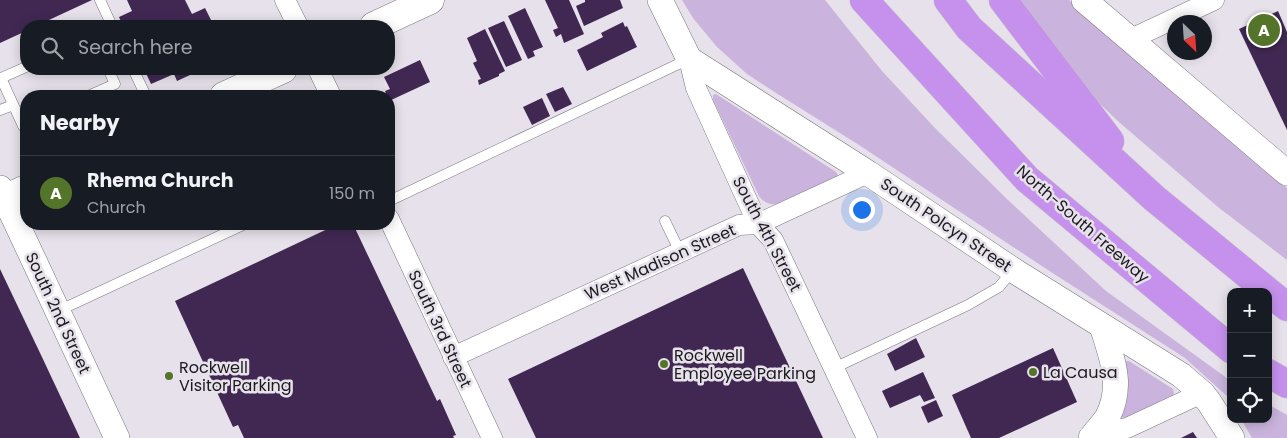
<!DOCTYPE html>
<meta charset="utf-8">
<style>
:root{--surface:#171b24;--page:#242831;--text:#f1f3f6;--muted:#9ea1a6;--line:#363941;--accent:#54742a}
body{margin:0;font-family:Poppins,sans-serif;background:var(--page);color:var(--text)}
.controls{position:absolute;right:15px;bottom:15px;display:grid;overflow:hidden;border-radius:10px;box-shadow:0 2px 12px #0003}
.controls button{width:45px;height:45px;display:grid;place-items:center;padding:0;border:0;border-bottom:1px solid var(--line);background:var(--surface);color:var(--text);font:25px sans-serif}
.compass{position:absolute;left:1167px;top:15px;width:45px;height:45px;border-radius:50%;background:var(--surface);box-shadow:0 2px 12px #0003;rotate:155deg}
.you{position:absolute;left:861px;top:209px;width:18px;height:18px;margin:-12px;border:4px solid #fff;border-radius:50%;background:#1a73e8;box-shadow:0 0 0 8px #1a73e833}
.badge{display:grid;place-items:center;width:32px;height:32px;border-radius:50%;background:var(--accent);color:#fff;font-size:16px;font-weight:700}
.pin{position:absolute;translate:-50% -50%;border:2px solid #fff;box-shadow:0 1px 5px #0006}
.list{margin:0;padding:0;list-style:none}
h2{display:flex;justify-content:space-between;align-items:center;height:65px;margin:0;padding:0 20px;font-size:21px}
h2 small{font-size:16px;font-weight:400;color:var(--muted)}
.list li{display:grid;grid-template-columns:32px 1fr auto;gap:15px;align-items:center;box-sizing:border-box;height:75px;padding:0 20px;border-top:1px solid var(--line)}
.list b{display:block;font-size:19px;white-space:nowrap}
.list p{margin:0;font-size:16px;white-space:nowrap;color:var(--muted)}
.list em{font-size:16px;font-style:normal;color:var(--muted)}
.icon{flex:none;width:28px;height:28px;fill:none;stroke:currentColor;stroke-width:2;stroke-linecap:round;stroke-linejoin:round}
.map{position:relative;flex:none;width:1287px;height:438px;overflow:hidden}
.search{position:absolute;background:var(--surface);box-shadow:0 2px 12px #0003;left:20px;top:20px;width:375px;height:55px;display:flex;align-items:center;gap:12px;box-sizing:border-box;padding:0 18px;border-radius:20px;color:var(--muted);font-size:19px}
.panel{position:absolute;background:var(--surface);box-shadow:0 2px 12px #0003;left:20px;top:90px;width:375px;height:140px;border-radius:20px}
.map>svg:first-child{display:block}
.green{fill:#cab4dd}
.building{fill:#412853}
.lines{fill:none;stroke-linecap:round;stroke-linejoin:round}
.service-casing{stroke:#7c7880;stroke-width:11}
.minor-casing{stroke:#7c7880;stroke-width:21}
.tertiary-casing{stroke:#7c7880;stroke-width:26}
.secondary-casing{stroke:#7c7880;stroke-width:29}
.motorway-casing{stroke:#c4c3c4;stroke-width:29}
.service{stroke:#fff;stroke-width:10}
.minor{stroke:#fff;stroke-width:20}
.tertiary{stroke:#fff;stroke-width:25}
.secondary{stroke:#fff;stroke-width:28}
.motorway{stroke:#c591ed;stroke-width:28}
.poi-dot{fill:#54742a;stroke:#e6e1ea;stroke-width:2}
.labels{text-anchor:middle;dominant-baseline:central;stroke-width:5;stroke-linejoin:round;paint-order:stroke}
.street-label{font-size:16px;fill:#1c1a1d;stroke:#e6e1ea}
.poi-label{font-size:16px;fill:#1c1a1d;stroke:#e6e1ea;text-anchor:start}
</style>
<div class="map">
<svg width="1287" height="438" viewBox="0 0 1287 438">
<rect width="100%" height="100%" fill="#e6e1ea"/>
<g class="green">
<path d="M 682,0 L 825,0 L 882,71 L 934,127 L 1008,200 L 1106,291 L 1231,381 L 1231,401 L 1228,397 L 1185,358 L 1051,272 L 859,145 L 776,93 L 747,74 L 717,47 L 693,18 Z"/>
<path d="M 1011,0 L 1069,0 L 1181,99 L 1287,188 L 1287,260 L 1218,207 L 1120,123 L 1082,87 Z"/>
<path d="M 716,94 L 836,172 L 838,175 L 835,178 L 780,204 C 771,205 765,204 759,196 L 713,100 L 713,95 Z"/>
<path d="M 1126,361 L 1129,361 L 1173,389 L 1174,393 L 1173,395 L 1125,418 L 1121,417 L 1124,364 Z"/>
<path d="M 1268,404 L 1287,415 L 1287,438 L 1252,438 L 1241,419 L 1268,419 Z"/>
</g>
<g class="building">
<path d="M 0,0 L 92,0 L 36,26 L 26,26 L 26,31 L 0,43 Z"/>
<path d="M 127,0 L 185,0 L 192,14 L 205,8 L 214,26 L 123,26 L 119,17 L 132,11 Z"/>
<path d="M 545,0 L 569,0 L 584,34 L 564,43 L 561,34 L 556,37 L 553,30 L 558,28 Z"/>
<path d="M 585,0 L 620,0 L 623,8 L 584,26 L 576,6 L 585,2 Z"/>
<path d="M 525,8 L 543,47 L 533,51 L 535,56 L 528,59 L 508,16 Z"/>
<path d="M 1278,11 L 1287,32 L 1287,130 L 1239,29 Z"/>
<path d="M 504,21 L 522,60 L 506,67 L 488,28 Z"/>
<path d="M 623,22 L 625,27 L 627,26 L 637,47 L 587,71 L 577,50 L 603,37 L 601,33 Z"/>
<path d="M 485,29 L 505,71 L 499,74 L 499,76 L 479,85 L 478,80 L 481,79 L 473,63 L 477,61 L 467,38 Z"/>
<path d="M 420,60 L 430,82 L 389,101 L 389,96 L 387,96 L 385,91 L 390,89 L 384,77 Z"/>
<path d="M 144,69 L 203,69 L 177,81 L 174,74 L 151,84 Z"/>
<path d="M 563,87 L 572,104 L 555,112 L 546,94 Z"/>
<path d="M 542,98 L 550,116 L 532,125 L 523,107 Z"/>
<path d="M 338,224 L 353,224 L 437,401 L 440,399 L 456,435 L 453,436 L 454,438 L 244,438 L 238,425 L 233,427 L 175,301 Z"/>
<path d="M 743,268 L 823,438 L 536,438 L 508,379 Z"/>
<path d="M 0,269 L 41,355 L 80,438 L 0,438 Z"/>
<path d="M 916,338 L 925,357 L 895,371 L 887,354 Z"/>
<path d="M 1053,348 L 1077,402 L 999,438 L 971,438 L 952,395 Z"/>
<path d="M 923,372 L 935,398 L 924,402 L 920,395 L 890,408 L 882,391 Z"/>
<path d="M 936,400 L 943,416 L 928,423 L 921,407 Z"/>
<path d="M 1193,432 L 1197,438 L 1181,438 Z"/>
</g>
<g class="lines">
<g class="service-casing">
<g id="service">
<path d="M 100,0 L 112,26"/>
<path d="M 26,67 L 1,78 L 23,126 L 26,125"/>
<path d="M 133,69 L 146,96"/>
<path d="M 88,96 L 115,84 L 108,69"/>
<path d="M 0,110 L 13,105"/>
<path d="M 389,201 L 689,59"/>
<path d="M 665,221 L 680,252"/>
<path d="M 58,311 L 245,224"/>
<path d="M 834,368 L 968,305 L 999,287 L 1013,270"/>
</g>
</g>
<g class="minor-casing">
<g id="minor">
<path d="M 285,0 L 298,26"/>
<path d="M 1131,39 L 1214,0"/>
<path d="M 689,59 L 696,88 L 758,224 L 773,240 L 867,438"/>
<path d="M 318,69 L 331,96"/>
<path d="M 389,219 L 492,438"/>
<path d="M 453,357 L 739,225 L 758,224 L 868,173"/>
<path d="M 1089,436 L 1094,434 L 1127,428 L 1202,393"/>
</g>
</g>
<g class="tertiary-casing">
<g id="tertiary">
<path d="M 660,0 L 689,59 L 868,173 L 1013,270 L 1181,375 L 1202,393 L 1209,402 L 1232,438"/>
<path d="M 1084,0 L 1287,173"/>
<path d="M 0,188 L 117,438"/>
<path d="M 1094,434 C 1098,429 1103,424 1107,418 C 1124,386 1112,358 1102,326"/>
</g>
</g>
<g class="secondary-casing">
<g id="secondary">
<path d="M 374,26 L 430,0"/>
<path d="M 224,96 L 283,69"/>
<path d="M 0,201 L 26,189"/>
</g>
</g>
<g class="motorway-casing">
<g id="motorway">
<path d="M 864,0 L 1027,179 L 1231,349"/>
<path d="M 948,0 L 969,28 L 1154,198 L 1287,307"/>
<path d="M 1003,0 L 1110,141"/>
<path d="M 1268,373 L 1287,384"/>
</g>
</g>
<use href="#service" class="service"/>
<use href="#minor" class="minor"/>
<use href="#tertiary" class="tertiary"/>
<use href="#secondary" class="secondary"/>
<use href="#motorway" class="motorway"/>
</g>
<g class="poi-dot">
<circle cx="664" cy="364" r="5"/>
<circle cx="1033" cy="372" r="5"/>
<circle cx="169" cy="376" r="5"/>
</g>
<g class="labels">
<g class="street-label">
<text transform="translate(1083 224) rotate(41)">North-South Freeway</text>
<text transform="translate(946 225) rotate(34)">South Polcyn Street</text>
<text transform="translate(767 234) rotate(62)">South 4th Street</text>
<text transform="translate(660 262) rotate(-24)">West Madison Street</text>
<text transform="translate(58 313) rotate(65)">South 2nd Street</text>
<text transform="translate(440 329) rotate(65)">South 3rd Street</text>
</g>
<g class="poi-label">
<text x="674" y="355">Rockwell<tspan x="674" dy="18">Employee Parking</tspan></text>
<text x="179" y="367">Rockwell<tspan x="179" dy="18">Visitor Parking</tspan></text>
<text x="1043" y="372">La Causa</text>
</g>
</g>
</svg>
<div class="controls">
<button>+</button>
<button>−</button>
<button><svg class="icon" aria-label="locate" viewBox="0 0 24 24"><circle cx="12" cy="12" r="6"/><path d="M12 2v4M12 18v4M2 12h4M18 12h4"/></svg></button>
</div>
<svg class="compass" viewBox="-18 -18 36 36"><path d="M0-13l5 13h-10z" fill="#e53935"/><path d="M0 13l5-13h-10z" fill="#9ea1a6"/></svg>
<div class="you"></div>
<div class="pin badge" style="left:1264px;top:30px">A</div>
<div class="search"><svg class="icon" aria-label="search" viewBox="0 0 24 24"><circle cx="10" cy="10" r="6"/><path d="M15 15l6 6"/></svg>Search here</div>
<section class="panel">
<h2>Nearby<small></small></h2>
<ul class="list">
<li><span class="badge">A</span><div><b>Rhema Church</b><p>Church</p></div><em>150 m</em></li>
</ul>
</section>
</div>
